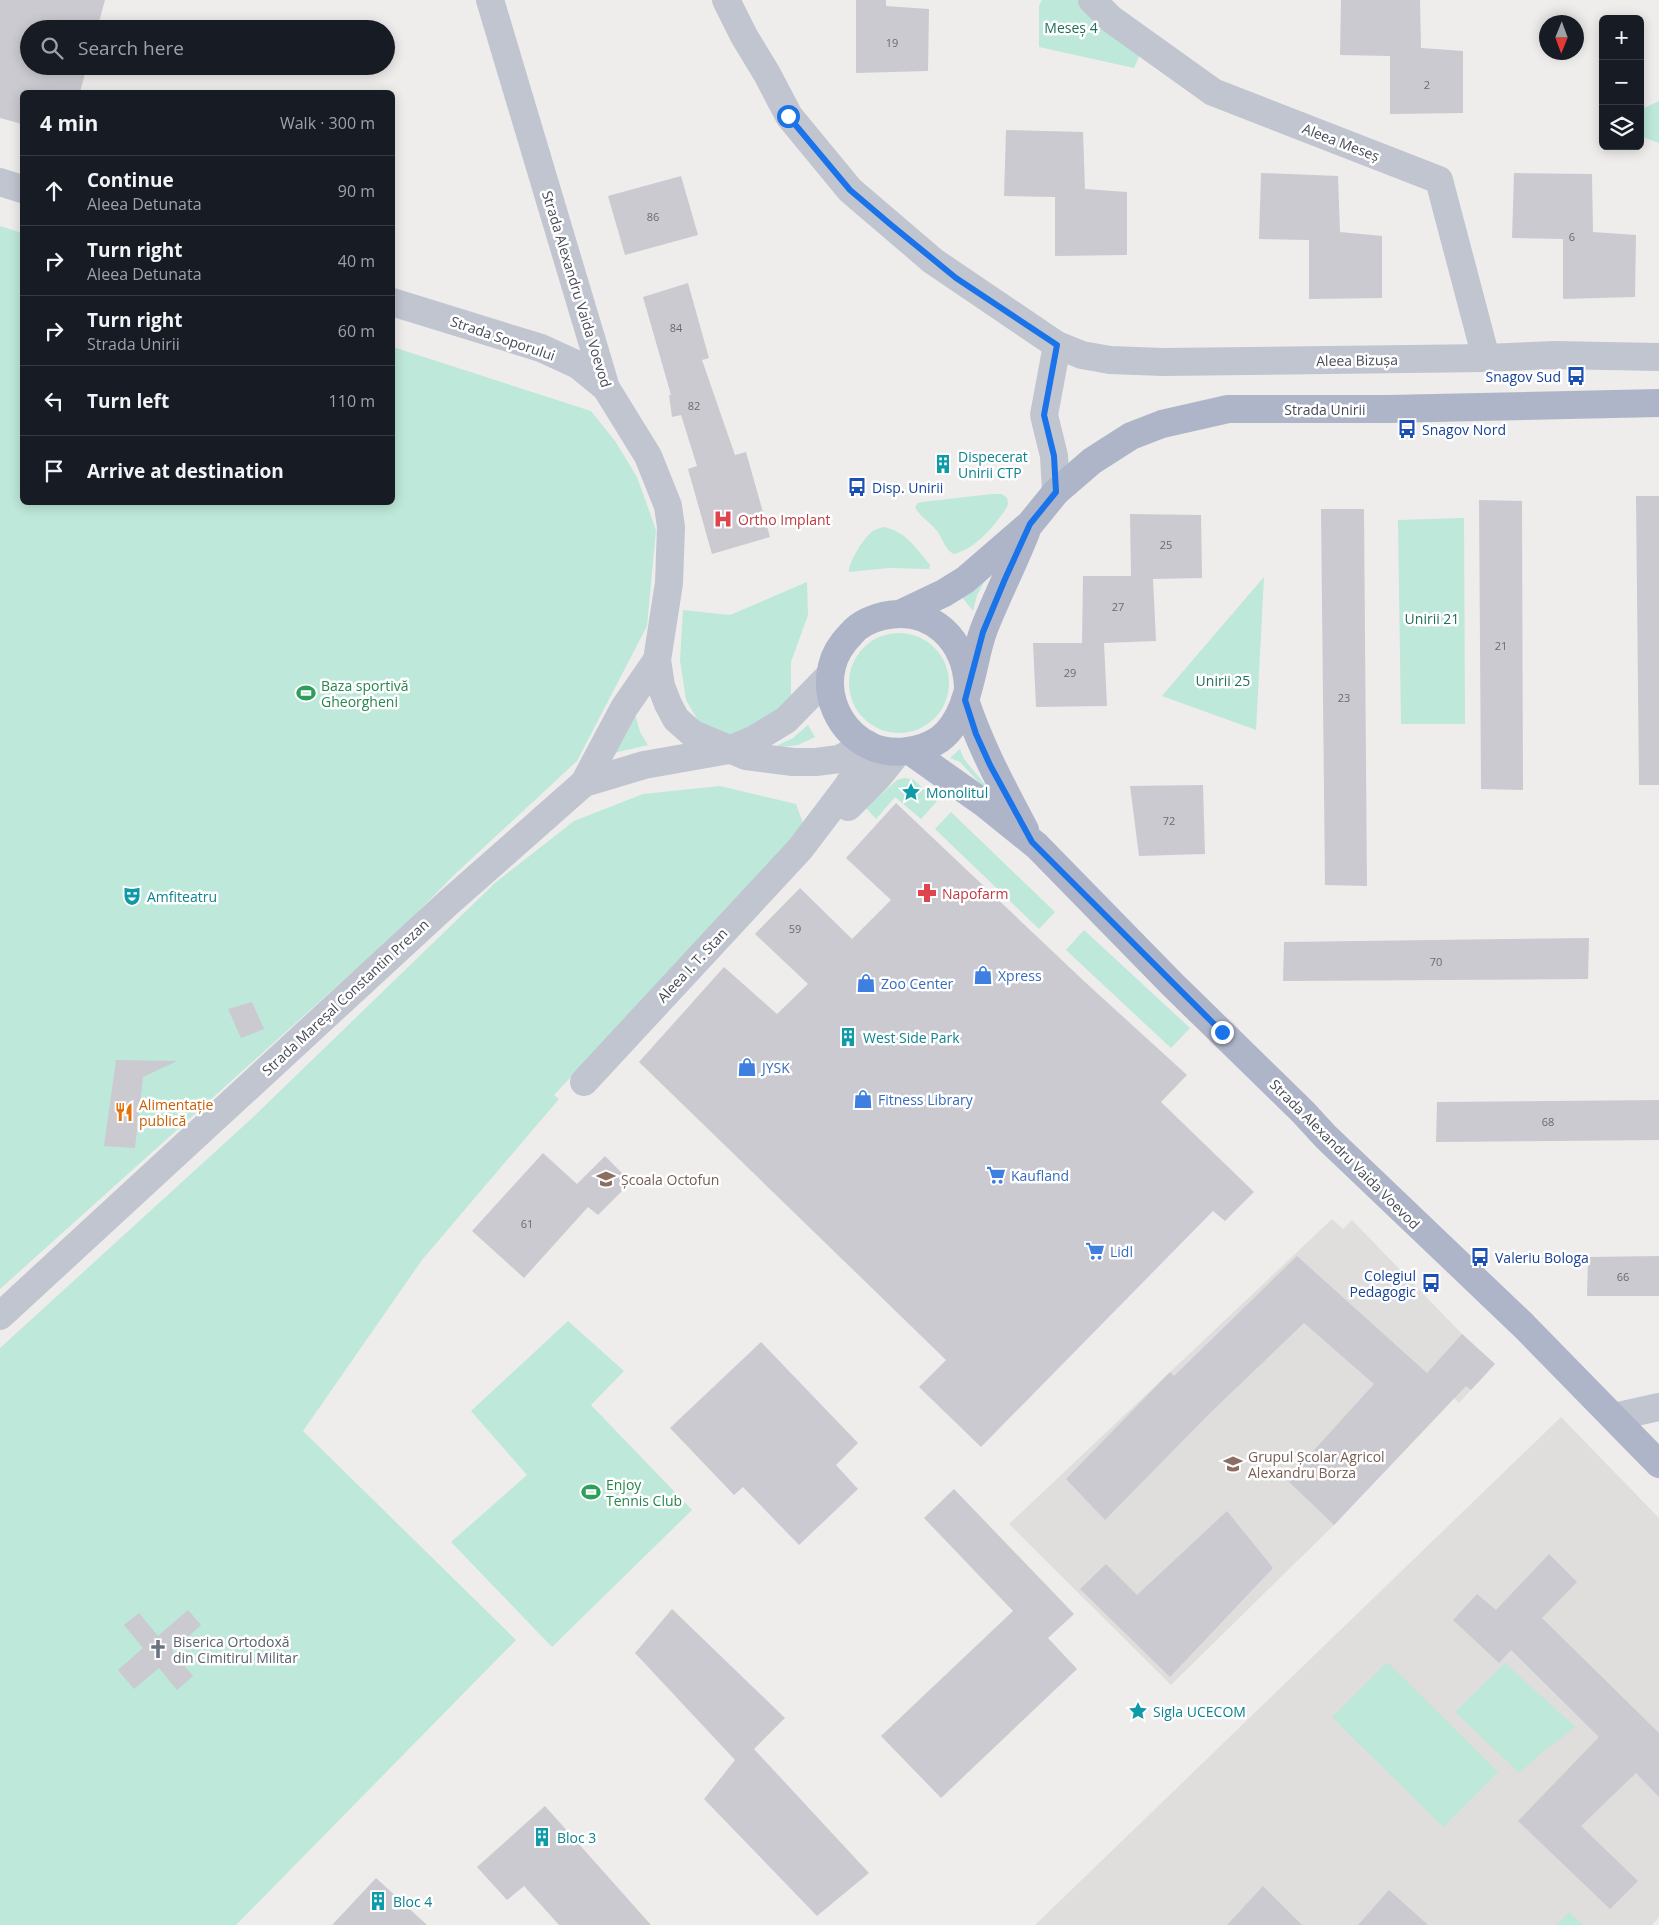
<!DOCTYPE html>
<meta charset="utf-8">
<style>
:root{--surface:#171b24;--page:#20242c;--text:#f1f3f6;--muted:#9ea1a6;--line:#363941}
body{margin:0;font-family:"Open Sans",sans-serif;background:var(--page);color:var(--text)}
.controls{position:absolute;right:15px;top:15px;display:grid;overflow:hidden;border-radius:8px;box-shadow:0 2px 12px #0003}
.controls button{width:45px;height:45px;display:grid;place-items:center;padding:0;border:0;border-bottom:1px solid var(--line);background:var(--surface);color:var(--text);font:25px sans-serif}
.compass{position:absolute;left:1539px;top:15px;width:45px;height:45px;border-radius:50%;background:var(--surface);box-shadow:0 2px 12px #0003;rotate:181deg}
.stop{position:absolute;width:15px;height:15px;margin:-11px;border:4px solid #1a73e8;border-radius:50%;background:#fff}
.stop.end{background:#1a73e8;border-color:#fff;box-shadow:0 1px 5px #0008}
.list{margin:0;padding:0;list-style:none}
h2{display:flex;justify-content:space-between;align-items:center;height:65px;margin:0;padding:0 20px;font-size:21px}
h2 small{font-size:16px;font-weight:400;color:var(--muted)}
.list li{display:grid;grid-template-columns:32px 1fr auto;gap:15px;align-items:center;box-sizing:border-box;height:70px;padding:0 20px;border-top:1px solid var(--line)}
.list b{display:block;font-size:19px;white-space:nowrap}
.list p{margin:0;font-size:16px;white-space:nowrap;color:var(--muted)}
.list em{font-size:16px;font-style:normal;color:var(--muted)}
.icon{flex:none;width:28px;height:28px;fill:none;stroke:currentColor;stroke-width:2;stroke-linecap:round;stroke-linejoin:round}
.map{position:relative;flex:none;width:1659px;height:1925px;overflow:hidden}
.search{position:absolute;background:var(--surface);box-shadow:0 2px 12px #0003;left:20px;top:20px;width:375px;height:55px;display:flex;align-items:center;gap:12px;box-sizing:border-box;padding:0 18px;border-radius:28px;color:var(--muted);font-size:19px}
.panel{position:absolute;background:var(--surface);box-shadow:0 2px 12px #0003;left:20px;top:90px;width:375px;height:415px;border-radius:8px}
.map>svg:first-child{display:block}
.education{fill:#dfdedd}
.green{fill:#bee8d9}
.building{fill:#cacad0}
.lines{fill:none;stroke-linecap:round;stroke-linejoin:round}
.minor{stroke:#c1c5d0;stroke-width:28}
.major{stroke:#aeb5c8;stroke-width:28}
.route{stroke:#1a73e8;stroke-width:6}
.labels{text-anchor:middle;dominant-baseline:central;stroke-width:5;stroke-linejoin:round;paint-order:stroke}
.number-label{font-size:11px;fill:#686b75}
.park-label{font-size:14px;fill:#216e5b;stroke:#fff}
.street-label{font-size:14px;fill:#474b57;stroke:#fff}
.transit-label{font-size:14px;fill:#164399;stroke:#fff;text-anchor:start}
.culture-label{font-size:14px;fill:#0d838f;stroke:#fff;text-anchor:start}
.health-label{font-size:14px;fill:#be3a42;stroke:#fff;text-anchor:start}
.leisure-label{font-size:14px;fill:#27864d;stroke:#fff;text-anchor:start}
.shop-label{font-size:14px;fill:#366cbe;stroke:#fff;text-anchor:start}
.food-label{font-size:14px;fill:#c56008;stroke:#fff;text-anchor:start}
.education-label{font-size:14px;fill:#785e54;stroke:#fff;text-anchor:start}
.worship-label{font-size:14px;fill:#5b616d;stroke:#fff;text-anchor:start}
</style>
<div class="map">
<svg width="1659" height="1925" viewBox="0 0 1659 1925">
<rect width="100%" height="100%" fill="#eeedec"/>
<g class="education">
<path d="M 1332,1219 L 1343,1229 L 1352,1220 L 1462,1334 L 1495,1364 L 1459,1403 L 1454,1398 L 1334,1525 L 1171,1685 L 1009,1524 Z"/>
<path d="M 1561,1417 L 1659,1518 L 1659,1917 L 1652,1925 L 1035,1925 Z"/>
</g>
<g class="green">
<path d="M 1042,0 L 1084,0 L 1143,47 L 1134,68 L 1039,47 L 1039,6 Z"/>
<path d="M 1659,101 L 1659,143 L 1640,136 L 1640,110 Z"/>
<path d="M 0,226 L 22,233 L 22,502 L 392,502 L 393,347 L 591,411 L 615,441 L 637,477 L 656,530 L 647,626 L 577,761 L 454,875 L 408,922 L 0,1289 Z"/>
<path d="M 992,494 L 1002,494 L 1007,498 L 1008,504 L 1006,509 C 993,527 977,548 954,554 C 945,550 943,539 937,531 C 931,523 919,516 915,507 L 918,503 L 922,502 Z"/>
<path d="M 1464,518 L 1465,724 L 1401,724 L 1398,520 Z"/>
<path d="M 884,527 C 905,531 917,549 930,565 L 929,569 L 889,568 L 849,572 C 848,563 864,537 873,531 C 876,529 880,528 884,527 Z"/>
<path d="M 994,564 L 977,595 L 973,611 L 962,597 Z"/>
<path d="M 1264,577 L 1256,730 L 1162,696 Z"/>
<path d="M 807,582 L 808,615 L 791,662 L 791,700 L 774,722 L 729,736 L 700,724 L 686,700 L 680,660 L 683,610 L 730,615 Z"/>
<circle cx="899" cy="683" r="50"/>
<path d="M 635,714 L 640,732 L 648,745 L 614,753 Z"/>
<path d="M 808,725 L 815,737 L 798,745 L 772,748 L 793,738 Z"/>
<path d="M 960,749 L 964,759 L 1014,820 L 960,762 L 950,758 Z"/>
<path d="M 904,778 L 913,779 L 937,801 L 921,819 L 895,797 L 876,819 L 866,808 L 897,780 Z"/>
<path d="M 720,786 L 796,804 L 804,826 L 789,845 L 554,1095 L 559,1099 L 422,1260 L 303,1431 L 516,1640 L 236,1925 L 0,1925 L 0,1348 L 250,1120 L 495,883 L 574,821 L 643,794 Z"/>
<path d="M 951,812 L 1055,912 L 1039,929 L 935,829 Z"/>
<path d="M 1084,930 L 1190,1028 L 1171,1048 L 1066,950 Z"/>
<path d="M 568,1321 L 624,1371 L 591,1405 L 692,1510 L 552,1647 L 451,1542 L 527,1475 L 471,1411 Z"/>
<path d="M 1387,1662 L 1498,1772 L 1443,1827 L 1332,1717 Z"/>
<path d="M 1505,1663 L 1575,1727 L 1544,1751 L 1519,1773 L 1455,1712 Z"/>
<path d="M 1569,1912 L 1583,1925 L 1556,1925 Z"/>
</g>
<g class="building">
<path d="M 0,0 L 105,0 L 97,29 L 29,29 L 29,66 L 87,66 L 80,92 L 22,92 L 22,124 L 0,118 Z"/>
<path d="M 856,0 L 886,0 L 886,6 L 929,9 L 928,71 L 856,73 Z"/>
<path d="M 1341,0 L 1420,0 L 1421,48 L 1463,51 L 1463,113 L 1390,114 L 1390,56 L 1340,55 Z"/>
<path d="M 1006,130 L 1083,132 L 1085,189 L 1127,192 L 1127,255 L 1055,256 L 1055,197 L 1004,196 Z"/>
<path d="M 1261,173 L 1338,176 L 1340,232 L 1382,236 L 1382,298 L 1309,299 L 1309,240 L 1259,239 Z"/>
<path d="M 1514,173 L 1592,174 L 1593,232 L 1636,235 L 1635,297 L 1563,299 L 1563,239 L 1512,238 Z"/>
<path d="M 681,176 L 698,235 L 625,255 L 608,196 Z"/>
<path d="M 688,283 L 709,358 L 702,360 L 735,455 L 746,452 L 770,537 L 712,554 L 688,469 L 697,466 L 681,415 L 672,417 L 669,395 L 671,395 L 643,297 Z"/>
<path d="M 1636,496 L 1659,496 L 1659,785 L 1639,785 Z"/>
<path d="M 1479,500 L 1522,501 L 1523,790 L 1481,789 Z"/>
<path d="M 1321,509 L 1364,509 L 1367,886 L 1325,885 Z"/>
<path d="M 1130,514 L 1201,515 L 1202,578 L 1153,579 L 1156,641 L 1104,643 L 1107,706 L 1036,707 L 1033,643 L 1082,643 L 1083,576 L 1131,576 Z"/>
<path d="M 1203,785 L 1205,854 L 1139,856 L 1130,786 Z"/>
<path d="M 896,803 L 1086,983 L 1187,1075 L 1161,1102 L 1254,1192 L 1225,1221 L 1213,1211 L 981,1447 L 919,1387 L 946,1360 L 639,1062 L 724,967 L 777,1014 L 808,984 L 755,934 L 800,888 L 852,939 L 891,900 L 846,858 Z"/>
<path d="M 1589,938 L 1588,979 L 1283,981 L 1284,942 Z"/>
<path d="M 252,1002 L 264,1029 L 241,1038 L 228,1009 Z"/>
<path d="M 116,1060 L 177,1061 L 143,1077 L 135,1148 L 104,1146 Z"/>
<path d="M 1659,1100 L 1659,1140 L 1436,1142 L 1437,1102 Z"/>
<path d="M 543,1153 L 577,1184 L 605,1156 L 631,1182 L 598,1215 L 588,1207 L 524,1278 L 472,1231 Z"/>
<path d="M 1297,1256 L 1427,1373 L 1462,1334 L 1495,1364 L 1471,1390 L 1466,1386 L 1334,1525 L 1287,1480 L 1374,1384 L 1304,1323 L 1210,1413 L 1105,1520 L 1066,1479 L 1170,1372 L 1174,1376 Z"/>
<path d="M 1659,1256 L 1659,1296 L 1587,1296 L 1588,1257 Z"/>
<path d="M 761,1342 L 858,1443 L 836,1465 L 858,1489 L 799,1545 L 743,1487 L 734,1495 L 670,1428 Z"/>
<path d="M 954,1489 L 1074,1614 L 1048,1638 L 1077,1669 L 941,1798 L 881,1736 L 1013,1611 L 924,1518 Z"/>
<path d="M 1227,1511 L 1273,1568 L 1170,1677 L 1080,1589 L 1106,1564 L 1137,1595 Z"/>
<path d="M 1549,1554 L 1577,1582 L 1542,1618 L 1659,1733 L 1659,1797 L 1636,1773 L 1581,1826 L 1638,1881 L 1610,1909 L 1518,1821 L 1599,1737 L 1511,1650 L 1499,1663 L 1453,1620 L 1477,1594 L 1496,1610 Z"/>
<path d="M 672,1609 L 785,1718 L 754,1749 L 869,1873 L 817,1916 L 704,1799 L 735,1760 L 635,1653 Z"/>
<path d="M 188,1610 L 201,1625 L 172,1651 L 193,1676 L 177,1690 L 159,1668 L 134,1689 L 118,1670 L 143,1648 L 124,1625 L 139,1613 L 158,1636 Z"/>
<path d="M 545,1806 L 651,1925 L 559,1925 L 524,1886 L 507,1900 L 477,1867 Z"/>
<path d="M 376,1878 L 427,1925 L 332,1925 Z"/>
<path d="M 1263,1886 L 1302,1925 L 1227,1925 Z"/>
<path d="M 1389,1890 L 1428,1925 L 1358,1925 Z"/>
</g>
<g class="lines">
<g class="minor">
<path d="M 490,0 L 606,388 L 648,456 L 668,506 L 671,527 L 669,583 L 657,660 L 661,686 L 668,704 L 676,719 L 693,734 L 746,756 L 793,762 L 816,762 L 839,759 L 867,744"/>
<path d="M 726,0 L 744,36 L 767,74 L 789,116 L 850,190 L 933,261 L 1057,345 L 1082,355 L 1110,360 L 1163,362 L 1486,358 L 1554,355 L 1659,357"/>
<path d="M 1092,0 L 1111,19 L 1213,92 L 1439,180 L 1486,358"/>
<path d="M 0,182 L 22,189"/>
<path d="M 392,302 L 541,348 L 578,365 L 606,388"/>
<path d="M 1056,492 L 1054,456 L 1044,415 L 1057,345"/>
<path d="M 584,783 L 624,708 L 657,660"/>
<path d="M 848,807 L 878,777 L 898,752"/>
<path d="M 584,1082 L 800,849 L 847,787 L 872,747"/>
<path d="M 0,1316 L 448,903 L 584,783 L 644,765 L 729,750 L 753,740 L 786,720 L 829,676"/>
<path d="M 1614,1417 L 1659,1407"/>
</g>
<g class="major">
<path d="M 902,613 L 944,593 L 965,580 L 1030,524 L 1056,492 L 1092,461 L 1131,436 L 1162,424 L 1228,409 L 1388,409 L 1659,403"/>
<path d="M 968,687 C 966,641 932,605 883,616 C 871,619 859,624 851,634 C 842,643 835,653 832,666 C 829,678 829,690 833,703 C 839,721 851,736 868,745 C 889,756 920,753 940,739 C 971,716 971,663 984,629 C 997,596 1013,565 1026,532"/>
<path d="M 965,700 C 981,748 1002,786 1025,830"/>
<path d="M 910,751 L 985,804 L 1037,846 L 1172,984 L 1303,1112 L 1326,1137 L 1523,1325 L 1659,1464"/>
</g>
</g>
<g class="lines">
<path class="route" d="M 788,116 L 850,190 L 890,224 L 956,278 L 1057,345 L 1044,415 L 1054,456 L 1056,492 L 1030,524 L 1005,579 L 983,632 L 965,700 L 976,734 L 990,765 L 1032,842 L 1222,1032"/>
</g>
<defs>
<g id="bus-bare" transform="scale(1.5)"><path d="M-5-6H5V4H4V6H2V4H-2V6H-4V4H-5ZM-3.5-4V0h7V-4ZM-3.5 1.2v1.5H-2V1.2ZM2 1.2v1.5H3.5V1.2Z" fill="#1a4fb4" stroke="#fff" stroke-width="2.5" paint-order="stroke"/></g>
<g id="building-bare" transform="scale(1.5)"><path d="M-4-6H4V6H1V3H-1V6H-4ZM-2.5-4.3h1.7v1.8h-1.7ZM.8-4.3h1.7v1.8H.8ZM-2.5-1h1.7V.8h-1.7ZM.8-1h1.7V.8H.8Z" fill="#0f9aa8" stroke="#fff" stroke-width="2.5" paint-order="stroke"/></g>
<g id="hospital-bare" transform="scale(1.5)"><path d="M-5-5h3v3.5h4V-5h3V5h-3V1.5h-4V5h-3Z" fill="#e0444e" stroke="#fff" stroke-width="2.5" paint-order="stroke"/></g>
<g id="stadium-bare" transform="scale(1.5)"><path d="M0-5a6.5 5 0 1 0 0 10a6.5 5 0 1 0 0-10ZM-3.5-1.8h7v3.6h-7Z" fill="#2e9e5b" stroke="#fff" stroke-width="2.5" paint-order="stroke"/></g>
<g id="sight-bare" transform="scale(1.5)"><path d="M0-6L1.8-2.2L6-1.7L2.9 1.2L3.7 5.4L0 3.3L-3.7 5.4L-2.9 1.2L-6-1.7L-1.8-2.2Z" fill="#0f9aa8" stroke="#fff" stroke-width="2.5" paint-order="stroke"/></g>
<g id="pharmacy-bare" transform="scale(1.5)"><path d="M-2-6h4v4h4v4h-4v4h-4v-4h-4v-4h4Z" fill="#e0444e" stroke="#fff" stroke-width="2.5" paint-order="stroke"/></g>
<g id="theatre-bare" transform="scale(1.5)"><path d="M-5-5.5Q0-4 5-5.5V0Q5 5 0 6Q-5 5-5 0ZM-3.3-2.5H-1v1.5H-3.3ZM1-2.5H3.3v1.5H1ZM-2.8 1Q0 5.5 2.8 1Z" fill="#0f9aa8" stroke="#fff" stroke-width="2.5" paint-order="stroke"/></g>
<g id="shop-bare" transform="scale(1.5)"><path d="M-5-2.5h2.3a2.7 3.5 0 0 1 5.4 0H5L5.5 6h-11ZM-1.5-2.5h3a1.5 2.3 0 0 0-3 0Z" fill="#3f7fe0" stroke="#fff" stroke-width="2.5" paint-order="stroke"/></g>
<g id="restaurant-bare" transform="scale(1.5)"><path d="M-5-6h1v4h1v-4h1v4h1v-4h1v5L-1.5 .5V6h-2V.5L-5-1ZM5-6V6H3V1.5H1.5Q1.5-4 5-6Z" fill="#e8710a" stroke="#fff" stroke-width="2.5" paint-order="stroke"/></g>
<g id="supermarket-bare" transform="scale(1.5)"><path d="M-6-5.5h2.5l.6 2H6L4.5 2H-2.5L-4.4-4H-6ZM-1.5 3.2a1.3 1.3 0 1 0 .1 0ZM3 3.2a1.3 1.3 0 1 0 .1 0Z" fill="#3f7fe0" stroke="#fff" stroke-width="2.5" paint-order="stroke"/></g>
<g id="school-bare" transform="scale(1.5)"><path d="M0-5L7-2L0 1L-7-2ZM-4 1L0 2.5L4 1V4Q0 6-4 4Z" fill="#8d6e63" stroke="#fff" stroke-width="2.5" paint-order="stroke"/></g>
<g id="church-bare" transform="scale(1.5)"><path d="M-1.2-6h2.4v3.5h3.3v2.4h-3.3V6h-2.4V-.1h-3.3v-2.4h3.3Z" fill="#6b7280" stroke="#fff" stroke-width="2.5" paint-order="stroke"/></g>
</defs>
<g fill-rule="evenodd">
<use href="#bus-bare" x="1576" y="376"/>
<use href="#bus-bare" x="1407" y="429"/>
<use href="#building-bare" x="943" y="464"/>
<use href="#bus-bare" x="857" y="487"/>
<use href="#hospital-bare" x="723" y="519"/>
<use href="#stadium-bare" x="306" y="693"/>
<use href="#sight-bare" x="911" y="792"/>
<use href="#pharmacy-bare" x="927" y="893"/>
<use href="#theatre-bare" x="132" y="896"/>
<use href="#shop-bare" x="983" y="975"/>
<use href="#shop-bare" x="866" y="983"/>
<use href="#building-bare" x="848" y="1037"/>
<use href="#shop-bare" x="747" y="1067"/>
<use href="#shop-bare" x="863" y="1099"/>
<use href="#restaurant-bare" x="124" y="1112"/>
<use href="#supermarket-bare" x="996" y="1175"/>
<use href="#school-bare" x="606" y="1179"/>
<use href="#supermarket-bare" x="1095" y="1251"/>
<use href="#bus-bare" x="1480" y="1257"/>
<use href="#bus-bare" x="1431" y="1283"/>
<use href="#school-bare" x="1233" y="1464"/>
<use href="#stadium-bare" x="591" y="1492"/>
<use href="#church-bare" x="158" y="1649"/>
<use href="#sight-bare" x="1138" y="1711"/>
<use href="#building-bare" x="542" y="1837"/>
<use href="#building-bare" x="378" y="1901"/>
</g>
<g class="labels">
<g class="number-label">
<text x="892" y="42">19</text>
<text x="1427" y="84">2</text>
<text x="653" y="216">86</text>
<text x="1572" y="236">6</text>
<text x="676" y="327">84</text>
<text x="694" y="405">82</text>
<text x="1166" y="544">25</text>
<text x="1118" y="606">27</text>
<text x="1501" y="645">21</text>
<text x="1070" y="672">29</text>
<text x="1344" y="697">23</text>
<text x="1169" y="820">72</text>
<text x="795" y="928">59</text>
<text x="1436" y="961">70</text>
<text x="1548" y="1121">68</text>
<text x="527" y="1223">61</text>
<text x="1623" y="1276">66</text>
</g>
<g class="park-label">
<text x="1071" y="27">Meseș 4</text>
<text x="1432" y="618">Unirii 21</text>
<text x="1223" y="680">Unirii 25</text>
</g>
<g class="street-label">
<text transform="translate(1341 142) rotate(21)">Aleea Meseș</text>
<text transform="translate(577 289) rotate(73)">Strada Alexandru Vaida Voevod</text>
<text transform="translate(503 338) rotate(19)">Strada Soporului</text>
<text transform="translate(1357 360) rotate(-1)">Aleea Bizușa</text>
<text x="1325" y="409">Strada Unirii</text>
<text transform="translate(692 965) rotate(-47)">Aleea I. T. Stan</text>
<text transform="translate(345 997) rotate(-43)">Strada Mareșal Constantin Prezan</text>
<text transform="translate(1345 1154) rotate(45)">Strada Alexandru Vaida Voevod</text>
</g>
<g class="transit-label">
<text x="1561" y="376" text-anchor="end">Snagov Sud</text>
<text x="1422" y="429">Snagov Nord</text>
<text x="872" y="487">Disp. Unirii</text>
<text x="1495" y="1257">Valeriu Bologa</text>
<text x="1416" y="1275" text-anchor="end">Colegiul<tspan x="1416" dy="16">Pedagogic</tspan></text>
</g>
<g class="culture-label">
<text x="958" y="456">Dispecerat<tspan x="958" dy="16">Unirii CTP</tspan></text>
<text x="926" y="792">Monolitul</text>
<text x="147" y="896">Amfiteatru</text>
<text x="863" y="1037">West Side Park</text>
<text x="1153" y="1711">Sigla UCECOM</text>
<text x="557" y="1837">Bloc 3</text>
<text x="393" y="1901">Bloc 4</text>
</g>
<g class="health-label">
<text x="738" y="519">Ortho Implant</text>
<text x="942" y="893">Napofarm</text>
</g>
<g class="leisure-label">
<text x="321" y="685">Baza sportivă<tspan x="321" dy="16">Gheorgheni</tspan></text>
<text x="606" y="1484">Enjoy<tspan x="606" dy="16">Tennis Club</tspan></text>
</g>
<g class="shop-label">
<text x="998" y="975">Xpress</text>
<text x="881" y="983">Zoo Center</text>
<text x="762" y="1067">JYSK</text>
<text x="878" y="1099">Fitness Library</text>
<text x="1011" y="1175">Kaufland</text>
<text x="1110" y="1251">Lidl</text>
</g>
<g class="food-label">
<text x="139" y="1104">Alimentație<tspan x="139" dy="16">publică</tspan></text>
</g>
<g class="education-label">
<text x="621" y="1179">Școala Octofun</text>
<text x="1248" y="1456">Grupul Școlar Agricol<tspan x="1248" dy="16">Alexandru Borza</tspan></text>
</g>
<g class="worship-label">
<text x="173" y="1641">Biserica Ortodoxă<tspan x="173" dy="16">din Cimitirul Militar</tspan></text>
</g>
</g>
</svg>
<div class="controls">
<button>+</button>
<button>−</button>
<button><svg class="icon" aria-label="layers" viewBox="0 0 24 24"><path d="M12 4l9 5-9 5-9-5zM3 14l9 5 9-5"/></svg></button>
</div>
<svg class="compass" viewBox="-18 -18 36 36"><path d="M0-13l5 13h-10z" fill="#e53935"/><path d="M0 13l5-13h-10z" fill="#9ea1a6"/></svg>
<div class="stop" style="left:788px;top:116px"></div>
<div class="stop end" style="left:1222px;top:1032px"></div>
<div class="search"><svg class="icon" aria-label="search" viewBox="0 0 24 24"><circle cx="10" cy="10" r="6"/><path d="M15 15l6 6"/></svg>Search here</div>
<section class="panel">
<h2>4 min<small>Walk · 300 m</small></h2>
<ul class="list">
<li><svg class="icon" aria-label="ahead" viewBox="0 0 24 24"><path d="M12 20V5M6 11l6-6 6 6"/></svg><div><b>Continue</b><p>Aleea Detunata</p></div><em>90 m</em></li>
<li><svg class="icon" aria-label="right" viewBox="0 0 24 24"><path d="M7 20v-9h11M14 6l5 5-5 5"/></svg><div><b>Turn right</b><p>Aleea Detunata</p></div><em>40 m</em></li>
<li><svg class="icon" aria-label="right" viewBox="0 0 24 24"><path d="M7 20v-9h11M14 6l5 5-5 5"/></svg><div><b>Turn right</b><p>Strada Unirii</p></div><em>60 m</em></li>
<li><svg class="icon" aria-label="left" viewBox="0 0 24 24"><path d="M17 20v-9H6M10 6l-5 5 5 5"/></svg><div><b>Turn left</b></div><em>110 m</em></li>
<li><svg class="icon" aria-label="arrive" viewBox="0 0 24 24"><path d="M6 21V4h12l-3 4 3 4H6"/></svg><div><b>Arrive at destination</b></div></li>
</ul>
</section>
</div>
